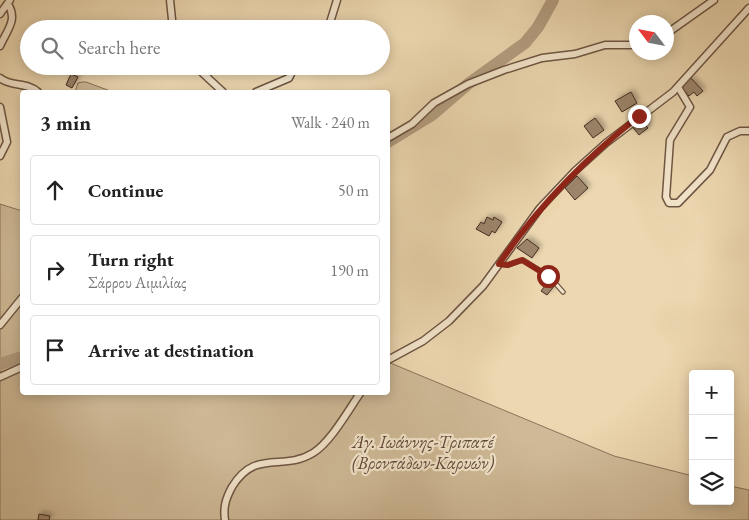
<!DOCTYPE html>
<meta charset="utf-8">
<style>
:root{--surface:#fff;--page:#f2f2f2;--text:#222;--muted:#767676;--line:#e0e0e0}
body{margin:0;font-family:"EB Garamond",serif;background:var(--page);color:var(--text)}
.controls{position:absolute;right:15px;bottom:15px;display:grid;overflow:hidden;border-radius:5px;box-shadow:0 2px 12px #0003}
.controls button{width:45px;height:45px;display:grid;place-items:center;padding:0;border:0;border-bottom:1px solid var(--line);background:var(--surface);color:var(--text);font:25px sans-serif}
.compass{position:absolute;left:629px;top:15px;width:45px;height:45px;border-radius:50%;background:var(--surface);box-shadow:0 2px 12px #0003;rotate:302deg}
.stop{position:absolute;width:15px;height:15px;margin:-11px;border:4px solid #8f2418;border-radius:50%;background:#fff}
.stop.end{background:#8f2418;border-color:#fff;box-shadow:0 1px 5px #0008}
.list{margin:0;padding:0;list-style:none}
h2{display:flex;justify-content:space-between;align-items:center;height:65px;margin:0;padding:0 20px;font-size:21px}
h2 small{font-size:16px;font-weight:400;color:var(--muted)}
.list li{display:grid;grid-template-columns:32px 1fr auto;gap:15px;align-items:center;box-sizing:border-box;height:70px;margin:0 10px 10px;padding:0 10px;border:1px solid var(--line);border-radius:5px}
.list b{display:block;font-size:19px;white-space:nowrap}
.list p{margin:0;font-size:16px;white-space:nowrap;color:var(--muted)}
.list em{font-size:16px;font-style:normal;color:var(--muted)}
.icon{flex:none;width:28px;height:28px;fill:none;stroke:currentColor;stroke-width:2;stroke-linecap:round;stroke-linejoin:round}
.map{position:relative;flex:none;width:749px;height:520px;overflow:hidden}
.search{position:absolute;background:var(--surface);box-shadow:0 2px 12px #0003;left:20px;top:20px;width:370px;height:55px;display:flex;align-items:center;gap:12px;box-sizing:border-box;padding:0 18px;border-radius:28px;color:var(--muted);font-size:19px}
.panel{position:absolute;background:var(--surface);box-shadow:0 2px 12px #0003;left:20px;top:90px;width:370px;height:305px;border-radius:5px}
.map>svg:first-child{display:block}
.green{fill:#cfba97;stroke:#8a725b}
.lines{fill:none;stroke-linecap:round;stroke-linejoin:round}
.river{stroke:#b39d7f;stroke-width:12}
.building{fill:#9b846a;stroke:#442b1f;filter:url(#shadow)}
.lane-casing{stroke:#6e5643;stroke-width:5.5}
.street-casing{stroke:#6e5643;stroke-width:9}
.lane{stroke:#f3e5cc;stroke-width:3}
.street{stroke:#f3e5cc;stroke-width:6}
.route{stroke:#8f2418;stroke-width:6}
.labels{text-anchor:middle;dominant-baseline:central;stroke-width:4.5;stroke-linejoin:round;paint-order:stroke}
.park-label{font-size:18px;font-style:italic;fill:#604837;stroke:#f3e5cc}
</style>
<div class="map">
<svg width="749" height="520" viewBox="0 0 749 520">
<defs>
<filter id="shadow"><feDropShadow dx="3" dy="-3" stdDeviation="2.5" flood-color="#0004"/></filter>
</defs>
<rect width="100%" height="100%" fill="#ecd7b0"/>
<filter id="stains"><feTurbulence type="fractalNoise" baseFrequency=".004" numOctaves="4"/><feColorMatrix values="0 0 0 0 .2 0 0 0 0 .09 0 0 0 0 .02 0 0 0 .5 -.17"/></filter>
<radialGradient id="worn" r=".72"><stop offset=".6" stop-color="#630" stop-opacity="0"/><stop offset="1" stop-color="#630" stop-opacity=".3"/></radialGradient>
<g class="green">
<path d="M 82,82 L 86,82 L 113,92 L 75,92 L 78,83 Z"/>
<path d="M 0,204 L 22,211 L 22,392 L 388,392 L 388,362 L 614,456 L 693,476 L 693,501 L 730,501 L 730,486 L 749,490 L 749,520 L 0,520 Z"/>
</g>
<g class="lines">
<g class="river">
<path d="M 388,142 L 432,115 L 468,84 L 525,43 L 538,27 L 553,0"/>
<path d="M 0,364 L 22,357"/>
</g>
</g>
<g class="building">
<path d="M 71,74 L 78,77 L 72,88 L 66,85 Z"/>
<path d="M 691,78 L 703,91 L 697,96 L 694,92 L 689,96 L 681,87 Z"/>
<path d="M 631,92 L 637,103 L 622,112 L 615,101 Z"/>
<path d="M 595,118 L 604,130 L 593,138 L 584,126 Z"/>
<path d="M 639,118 L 648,128 L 639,135 L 631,125 Z"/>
<path d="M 577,176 L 588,188 L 575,200 L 565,188 Z"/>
<path d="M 487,217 L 493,220 L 494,217 L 502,222 L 495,233 L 492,231 L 489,236 L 476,229 L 481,222 L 484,224 Z"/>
<path d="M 527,239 L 539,248 L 532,258 L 517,248 Z"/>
<path d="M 549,281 L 555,285 L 547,295 L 541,291 Z"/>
<path d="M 39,514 L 50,516 L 49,520 L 38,520 Z"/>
</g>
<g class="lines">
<g class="lane-casing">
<path id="lane" d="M 500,264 L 508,265 L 523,260 L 549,276 L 563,292"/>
</g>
<g class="street-casing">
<g id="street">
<path d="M 170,0 L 173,29"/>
<path d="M 0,14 L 10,0"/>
<path d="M 328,29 L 337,0"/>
<path d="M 666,34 L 714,0"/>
<path d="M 0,46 C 7,30 18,20 8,4"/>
<path d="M 195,66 L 223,92"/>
<path d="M 0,78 C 11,87 28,82 38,92"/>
<path d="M 678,87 L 690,107 L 670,140 L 666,197 L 669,203 L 678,203 L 710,170 L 727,137 L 740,131 L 749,131"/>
<path d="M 256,92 L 289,78 L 295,66"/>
<path d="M 0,107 L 7,142 L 0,156"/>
<path d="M 388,138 L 412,124 L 434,103 L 468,84 L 504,70 L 542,58 L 575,54 L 605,45 L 636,45"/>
<path d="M 0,325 L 22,298"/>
<path d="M 388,360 L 423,341 L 449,321 L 483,286 L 540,208 L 575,171 L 606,143 L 673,92 L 749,8"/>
<path d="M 0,377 L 22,367"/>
<path d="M 225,520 C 223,507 226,498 232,487 C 256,448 282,472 313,453 C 331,442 349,409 361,392"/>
</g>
</g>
<use href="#lane" class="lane"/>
<use href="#street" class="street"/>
</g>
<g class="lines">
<path class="route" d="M 548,276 L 522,260 L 508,265 L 499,264 C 538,206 585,159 639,116"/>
</g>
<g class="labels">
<g class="park-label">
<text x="423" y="441">Άγ. Ιωάννης-Τριπατέ<tspan x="423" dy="21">(Βροντάδων-Καρυών)</tspan></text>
</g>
</g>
<rect width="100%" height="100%" filter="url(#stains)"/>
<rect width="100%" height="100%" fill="url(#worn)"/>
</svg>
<div class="controls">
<button>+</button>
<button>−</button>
<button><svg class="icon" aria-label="layers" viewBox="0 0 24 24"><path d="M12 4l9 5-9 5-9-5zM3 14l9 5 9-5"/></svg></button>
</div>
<svg class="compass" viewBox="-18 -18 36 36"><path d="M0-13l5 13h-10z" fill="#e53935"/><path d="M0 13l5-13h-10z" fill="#767676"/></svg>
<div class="stop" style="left:548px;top:276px"></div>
<div class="stop end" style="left:639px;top:116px"></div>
<div class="search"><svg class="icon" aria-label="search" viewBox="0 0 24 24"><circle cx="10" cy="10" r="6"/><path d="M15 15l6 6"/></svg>Search here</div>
<section class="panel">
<h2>3 min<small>Walk · 240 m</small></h2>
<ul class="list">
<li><svg class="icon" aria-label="ahead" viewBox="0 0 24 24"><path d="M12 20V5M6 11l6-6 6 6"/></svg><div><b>Continue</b></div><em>50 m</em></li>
<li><svg class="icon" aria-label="right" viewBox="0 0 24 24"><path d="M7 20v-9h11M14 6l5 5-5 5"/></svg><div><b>Turn right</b><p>Σάρρου Αιμιλίας</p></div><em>190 m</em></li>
<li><svg class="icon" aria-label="arrive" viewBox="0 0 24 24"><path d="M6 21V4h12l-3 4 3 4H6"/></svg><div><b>Arrive at destination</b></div></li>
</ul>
</section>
</div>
